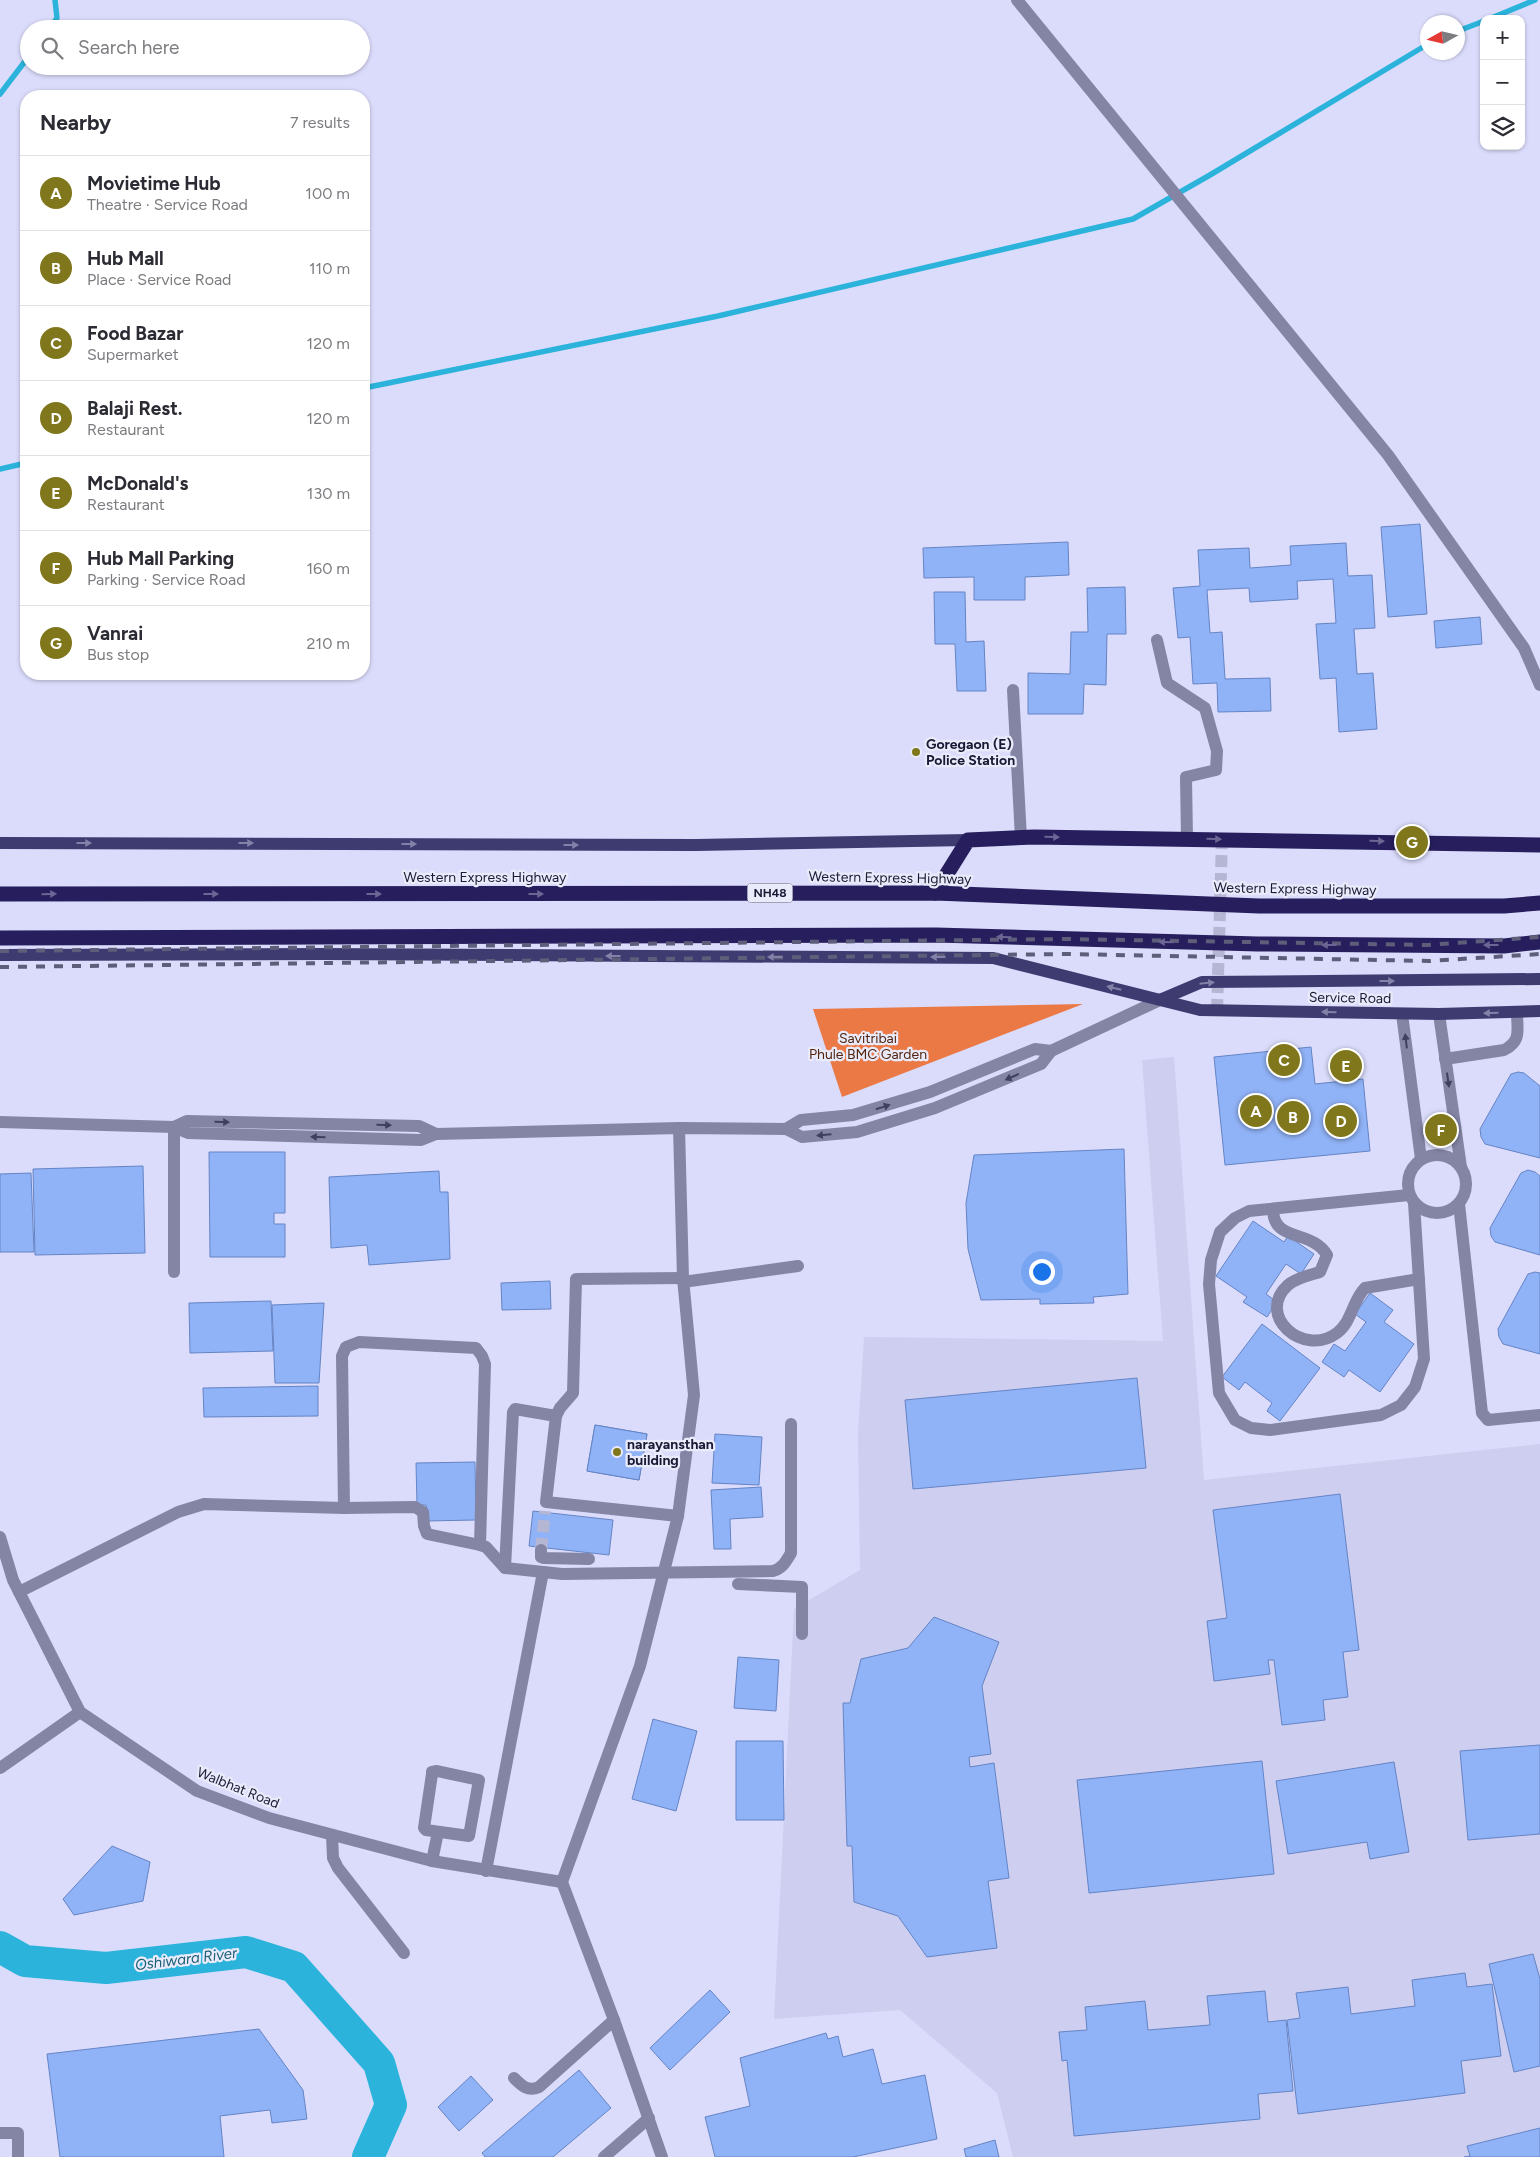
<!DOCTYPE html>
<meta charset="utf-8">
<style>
:root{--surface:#fff;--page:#f7f7f7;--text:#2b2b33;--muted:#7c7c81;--line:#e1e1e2;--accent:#80771c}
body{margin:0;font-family:Figtree,sans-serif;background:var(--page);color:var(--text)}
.controls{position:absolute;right:15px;top:15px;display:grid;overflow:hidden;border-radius:10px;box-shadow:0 1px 4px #0004}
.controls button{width:45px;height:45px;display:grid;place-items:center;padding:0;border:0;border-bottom:1px solid var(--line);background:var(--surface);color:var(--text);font:25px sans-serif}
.compass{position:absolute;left:1420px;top:15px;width:45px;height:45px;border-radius:50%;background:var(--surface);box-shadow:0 1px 4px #0004;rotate:262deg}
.you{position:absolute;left:1041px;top:1271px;width:18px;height:18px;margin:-12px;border:4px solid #fff;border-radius:50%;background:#1a73e8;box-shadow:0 0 0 8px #1a73e833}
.badge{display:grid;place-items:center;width:32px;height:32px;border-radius:50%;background:var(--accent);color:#fff;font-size:16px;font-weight:700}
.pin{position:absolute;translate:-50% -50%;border:2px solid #fff;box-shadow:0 1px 5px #0006}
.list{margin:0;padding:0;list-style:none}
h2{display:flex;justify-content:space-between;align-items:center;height:65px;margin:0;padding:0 20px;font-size:21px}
h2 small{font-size:16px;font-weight:400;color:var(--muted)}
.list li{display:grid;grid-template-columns:32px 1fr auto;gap:15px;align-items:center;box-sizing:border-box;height:75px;padding:0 20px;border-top:1px solid var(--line)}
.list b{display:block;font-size:19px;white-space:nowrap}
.list p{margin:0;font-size:16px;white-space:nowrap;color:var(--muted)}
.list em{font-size:16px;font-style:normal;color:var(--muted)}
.icon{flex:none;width:28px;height:28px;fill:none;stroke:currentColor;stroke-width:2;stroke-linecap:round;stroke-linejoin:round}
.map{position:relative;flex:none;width:1540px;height:2157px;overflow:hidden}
.search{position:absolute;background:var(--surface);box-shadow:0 1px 4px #0004;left:20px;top:20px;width:350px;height:55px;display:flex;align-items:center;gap:12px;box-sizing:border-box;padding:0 18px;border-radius:28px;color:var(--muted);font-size:19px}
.panel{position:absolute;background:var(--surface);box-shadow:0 1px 4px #0004;left:20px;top:90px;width:350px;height:590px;border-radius:20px}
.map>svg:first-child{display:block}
.built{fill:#cdcef0}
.forest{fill:#eb7945}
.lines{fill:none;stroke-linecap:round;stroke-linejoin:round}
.stream{stroke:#2bb3dc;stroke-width:5.5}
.river{stroke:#2bb3dc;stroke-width:32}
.building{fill:#90b2f6;stroke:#6584c5}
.minor-tunnel{stroke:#b5b5d4;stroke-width:12;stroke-dasharray:12 6;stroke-linecap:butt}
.minor{stroke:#8485a5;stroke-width:12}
.major{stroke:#3e3b71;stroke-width:12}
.highway{stroke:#271f5d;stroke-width:15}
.rail{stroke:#5e5e7b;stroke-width:4;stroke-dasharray:9 9;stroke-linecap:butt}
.oneway{fill:#6b6694}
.oneway2{fill:#8381a8}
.oneway3{fill:#403f5d}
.poi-dot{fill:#80771c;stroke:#eaebfa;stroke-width:2}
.labels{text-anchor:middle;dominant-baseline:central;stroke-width:4.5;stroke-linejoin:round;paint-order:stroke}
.shield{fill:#eaebfa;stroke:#595971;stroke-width:1}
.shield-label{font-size:12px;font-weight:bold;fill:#1b1a36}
.poi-label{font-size:14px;font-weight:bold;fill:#1b1a36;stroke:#eaebfa;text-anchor:start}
.street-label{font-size:14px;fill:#1b1a36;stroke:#eaebfa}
.park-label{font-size:14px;fill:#522510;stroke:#eaebfa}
.water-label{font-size:15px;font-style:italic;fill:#1c6076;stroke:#eaebfa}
</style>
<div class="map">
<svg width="1540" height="2157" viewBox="0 0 1540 2157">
<rect width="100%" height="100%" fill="#dbdcfb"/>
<path class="built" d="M 1174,1057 L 1204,1480 L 1540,1444 L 1540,2157 L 1013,2157 L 997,2093 L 900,2010 L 774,2019 L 794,1609 L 860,1570 L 858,1434 L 864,1337 L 1163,1341 L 1142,1060 Z"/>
<path class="forest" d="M 1083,1004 L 842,1097 L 813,1009 Z"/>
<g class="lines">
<g class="stream">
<path d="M 1489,19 L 1535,0"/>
<path d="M 49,29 L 57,18 L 55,0"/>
<path d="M 1458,31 L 1484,21"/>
<path d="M 0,94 L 29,56"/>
<path d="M 364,388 L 718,316 L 1133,219 L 1210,175 L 1428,44"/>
<path d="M 0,469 L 26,463"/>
</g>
<path class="river" d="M 0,1947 L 25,1961 L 106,1968 L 246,1952 L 294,1967 L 379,2063 L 391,2105 L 368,2157"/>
</g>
<g class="building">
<path d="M 1420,524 L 1427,614 L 1388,617 L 1381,527 Z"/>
<path d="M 1068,542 L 1069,575 L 1025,577 L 1025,600 L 974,600 L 974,577 L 924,578 L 923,548 Z"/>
<path d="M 1346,543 L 1348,576 L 1372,575 L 1375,628 L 1354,629 L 1357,674 L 1373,673 L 1377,729 L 1339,732 L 1336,678 L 1320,679 L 1316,624 L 1336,623 L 1333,579 L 1297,581 L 1298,599 L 1250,602 L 1249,588 L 1207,590 L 1210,633 L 1222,632 L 1225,679 L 1270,678 L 1271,711 L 1218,712 L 1217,683 L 1193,684 L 1190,637 L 1178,638 L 1173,588 L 1200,586 L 1198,550 L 1249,548 L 1250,568 L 1291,565 L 1290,546 Z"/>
<path d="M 1125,587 L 1126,634 L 1107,634 L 1106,685 L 1084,684 L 1083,714 L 1028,714 L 1028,673 L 1070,674 L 1071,632 L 1088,632 L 1087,588 Z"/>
<path d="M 934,592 L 965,592 L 966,642 L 984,641 L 986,691 L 957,691 L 955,644 L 935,644 Z"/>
<path d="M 1480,617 L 1482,644 L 1436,648 L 1434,621 Z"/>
<path d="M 1311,1047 L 1315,1084 L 1363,1079 L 1370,1151 L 1225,1165 L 1214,1057 Z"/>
<path d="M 1518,1072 L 1524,1073 L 1540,1086 L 1540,1158 L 1485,1144 L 1481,1137 L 1480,1129 L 1511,1074 Z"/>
<path d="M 1124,1149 L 1128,1294 L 1093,1297 L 1094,1303 L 1040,1304 L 1040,1299 L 981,1300 L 968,1249 L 966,1203 L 974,1155 Z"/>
<path d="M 209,1152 L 285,1152 L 285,1213 L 274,1213 L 274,1224 L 285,1224 L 285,1257 L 210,1257 Z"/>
<path d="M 143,1166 L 145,1253 L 35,1255 L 33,1169 Z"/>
<path d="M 1528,1170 L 1535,1172 L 1540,1176 L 1540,1255 L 1495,1242 L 1491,1236 L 1490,1228 L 1521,1173 Z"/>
<path d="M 439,1171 L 440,1192 L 448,1192 L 450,1259 L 369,1265 L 367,1245 L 331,1248 L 329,1177 Z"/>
<path d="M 31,1173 L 34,1252 L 0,1252 L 0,1174 Z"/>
<path d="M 1253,1221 L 1284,1242 L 1288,1236 L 1314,1254 L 1301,1274 L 1286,1264 L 1266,1294 L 1277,1302 L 1267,1317 L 1243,1302 L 1247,1297 L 1216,1276 Z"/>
<path d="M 1535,1272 L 1540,1273 L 1540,1354 L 1503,1344 L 1499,1337 L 1498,1329 L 1528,1274 Z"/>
<path d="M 550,1281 L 551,1309 L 502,1310 L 501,1283 Z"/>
<path d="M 1370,1293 L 1393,1310 L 1384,1322 L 1414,1344 L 1380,1392 L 1349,1370 L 1344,1377 L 1322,1362 L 1334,1344 L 1345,1351 L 1366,1322 L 1355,1314 Z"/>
<path d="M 271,1301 L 273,1351 L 190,1353 L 189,1303 Z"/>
<path d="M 324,1303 L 319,1383 L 275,1383 L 272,1305 Z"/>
<path d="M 1262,1324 L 1320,1368 L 1280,1421 L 1267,1411 L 1272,1403 L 1245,1382 L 1239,1390 L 1222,1377 Z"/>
<path d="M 1137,1378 L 1146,1468 L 913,1489 L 905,1400 Z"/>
<path d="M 318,1386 L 318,1416 L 204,1417 L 203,1388 Z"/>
<path d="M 595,1425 L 647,1434 L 639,1480 L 587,1471 Z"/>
<path d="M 595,1425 L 647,1434 L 639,1480 L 587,1471 Z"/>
<path d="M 715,1434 L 762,1437 L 759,1485 L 712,1483 Z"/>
<path d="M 475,1462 L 476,1520 L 427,1521 L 426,1505 L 417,1505 L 416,1463 Z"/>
<path d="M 761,1487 L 763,1517 L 730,1519 L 731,1549 L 714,1549 L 711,1490 Z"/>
<path d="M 1340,1494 L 1359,1650 L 1343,1652 L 1348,1697 L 1323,1700 L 1325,1720 L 1282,1725 L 1274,1660 L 1268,1660 L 1270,1674 L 1214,1681 L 1207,1621 L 1227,1618 L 1213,1510 Z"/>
<path d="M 533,1511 L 613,1520 L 609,1555 L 529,1546 Z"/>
<path d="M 934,1617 L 999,1642 L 982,1686 L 991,1754 L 969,1757 L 970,1767 L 994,1763 L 1009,1878 L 988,1881 L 997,1948 L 927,1957 L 898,1916 L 854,1902 L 852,1846 L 847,1846 L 843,1703 L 850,1703 L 861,1659 L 908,1648 Z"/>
<path d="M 738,1657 L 779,1660 L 776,1711 L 734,1708 Z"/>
<path d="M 653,1719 L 697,1731 L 676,1811 L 632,1799 Z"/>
<path d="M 736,1741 L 783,1741 L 784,1820 L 736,1820 Z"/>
<path d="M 1540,1745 L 1540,1834 L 1468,1840 L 1460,1751 Z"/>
<path d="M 1262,1761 L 1274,1874 L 1089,1893 L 1077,1780 Z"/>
<path d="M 1394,1762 L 1409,1852 L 1370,1859 L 1367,1842 L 1288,1854 L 1276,1781 Z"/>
<path d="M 112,1846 L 150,1862 L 143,1901 L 74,1915 L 63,1899 Z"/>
<path d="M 1533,1954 L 1540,1979 L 1540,2066 L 1514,2072 L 1489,1964 Z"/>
<path d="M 1465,1973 L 1467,1987 L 1492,1984 L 1501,2056 L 1461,2061 L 1465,2093 L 1298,2114 L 1287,2020 L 1300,2018 L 1296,1993 L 1348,1987 L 1351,2014 L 1415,2006 L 1412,1980 Z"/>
<path d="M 710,1990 L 730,2012 L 670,2070 L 650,2048 Z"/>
<path d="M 1265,1991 L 1268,2022 L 1286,2020 L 1293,2091 L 1258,2094 L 1260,2119 L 1074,2136 L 1067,2060 L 1062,2061 L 1059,2032 L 1087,2030 L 1085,2007 L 1145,2001 L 1148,2030 L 1210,2025 L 1207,1996 Z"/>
<path d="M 259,2029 L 303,2090 L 307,2119 L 272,2123 L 270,2110 L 220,2116 L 224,2157 L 60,2157 L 47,2054 Z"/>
<path d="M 826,2033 L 828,2039 L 838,2036 L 843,2057 L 873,2049 L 882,2084 L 925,2075 L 937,2139 L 853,2157 L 715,2157 L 705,2117 L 750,2106 L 740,2058 Z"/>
<path d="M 579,2070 L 611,2108 L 553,2157 L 485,2157 L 482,2153 Z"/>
<path d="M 471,2076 L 493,2100 L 459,2131 L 438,2107 Z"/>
<path d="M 1540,2128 L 1540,2157 L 1464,2157 L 1470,2156 L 1467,2146 Z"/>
<path d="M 995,2140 L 999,2157 L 966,2157 L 964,2149 Z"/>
</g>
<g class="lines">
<g class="minor-tunnel">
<path d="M 1217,1011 L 1222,839"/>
<path d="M 541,1550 L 545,1511"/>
</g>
<g class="minor">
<path d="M 1017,0 L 1388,455 L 1524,648 L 1540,685"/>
<path d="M 1157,640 L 1167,683 L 1205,708 L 1217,751 L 1216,770 L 1186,777 L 1187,839"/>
<path d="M 1013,690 L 1021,838"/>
<path d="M 1402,1014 L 1421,1159"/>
<path d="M 1439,1014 L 1461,1167"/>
<path d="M 1445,1059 L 1504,1050 C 1522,1041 1517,1030 1517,1012"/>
<path d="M 0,1122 L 174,1127 L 188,1133 L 421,1140 L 436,1134 L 679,1128 L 786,1129 L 802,1137 L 857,1132 L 935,1108 L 1041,1064 L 1051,1051"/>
<path d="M 174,1127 L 187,1121 L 419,1126 L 436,1134"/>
<path d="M 786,1129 L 801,1120 L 853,1115 L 930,1092 L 1035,1049 L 1051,1051 L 1162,999"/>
<circle cx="1437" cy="1184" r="29"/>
<path d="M 1409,1195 L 1249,1211 L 1235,1218 L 1220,1232 L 1211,1260 L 1209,1284 L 1219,1393 L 1235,1420 L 1251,1428 L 1270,1430 L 1381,1415 L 1401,1405 L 1415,1387 L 1424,1359 L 1414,1203"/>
<path d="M 1459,1204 L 1482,1413 L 1488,1420 L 1540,1415"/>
<path d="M 1273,1209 C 1273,1243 1312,1229 1327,1255 L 1320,1272 C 1310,1275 1296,1278 1288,1285 C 1255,1315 1303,1358 1337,1333 C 1352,1322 1352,1301 1365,1288 L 1419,1279"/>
<path d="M 174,1272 L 174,1127"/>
<path d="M 683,1282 L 798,1266"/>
<path d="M 556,1416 L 560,1408 L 573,1393 L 576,1279 L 683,1278"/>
<path d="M 344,1508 L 342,1356 L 346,1347 L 359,1342 L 476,1348 L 482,1356 L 485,1364 L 480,1545 L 486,1547 L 505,1568 L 562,1574 L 773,1571 C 783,1568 786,1561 791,1553 L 791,1424"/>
<path d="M 0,1537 L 13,1580 L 80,1712 L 197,1791 L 269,1818 L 432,1861 L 562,1882"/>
<path d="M 541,1550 L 541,1557 L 544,1558 L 589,1559"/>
<path d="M 505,1568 L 513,1412 L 515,1409 L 556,1416 L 546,1502 L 678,1516"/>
<path d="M 738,1584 L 802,1587 L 802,1634"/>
<path d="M 19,1592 L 178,1512 L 204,1504 L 344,1508 L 415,1507 L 423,1512 L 424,1526 L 427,1534 L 480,1545"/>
<path d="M 0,1768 L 80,1712"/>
<path d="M 437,1771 L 479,1780 L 469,1836 L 426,1830 L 424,1828 L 432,1774 L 432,1772 Z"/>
<path d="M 332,1835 L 333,1858 L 338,1868 L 404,1953"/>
<path d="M 432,1861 L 438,1832"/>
<path d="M 486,1871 L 543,1572"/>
<path d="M 514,2078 C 522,2086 528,2092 539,2087 L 614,2020"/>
<path d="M 0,2133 L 18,2133 L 18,2157"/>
<path d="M 604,2157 L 649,2118"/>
<path d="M 662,2157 L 614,2020 L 562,1882 L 640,1666 L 678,1516 L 694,1395 L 683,1278 L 679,1128"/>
</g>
<g class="major">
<path d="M 0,843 L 696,845 L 968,840"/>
<path d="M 0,955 L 323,954 L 993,958 L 1200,1010 L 1439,1014 L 1540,1011"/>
<path d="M 1162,999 L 1202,982 L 1540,979"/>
</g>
<g class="highway">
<path d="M 935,893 L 968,840 L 1034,837 L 1540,845"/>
<path d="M 0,894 L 935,893 L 1259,906 L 1504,906 L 1540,903"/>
<path d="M 0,938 L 936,935 L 1258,944 L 1504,946 L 1540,942"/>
</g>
<g class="rail">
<path d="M 0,951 L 1065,939 L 1427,945 L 1540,937"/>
<path d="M 0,967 L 1066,954 L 1429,961 L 1540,954"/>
</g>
</g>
<defs><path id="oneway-solid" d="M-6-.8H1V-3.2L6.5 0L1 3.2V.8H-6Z" transform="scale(1.25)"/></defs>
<g class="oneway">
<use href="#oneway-solid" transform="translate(1052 837) rotate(1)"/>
<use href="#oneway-solid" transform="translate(1214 839) rotate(1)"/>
<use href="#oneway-solid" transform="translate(1377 841) rotate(1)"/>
<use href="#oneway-solid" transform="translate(49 894) rotate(-1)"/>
<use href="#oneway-solid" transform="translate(211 894)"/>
<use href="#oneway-solid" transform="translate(374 894)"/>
<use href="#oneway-solid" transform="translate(536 894)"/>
<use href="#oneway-solid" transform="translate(1004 937) rotate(-178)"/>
<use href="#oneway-solid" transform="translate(1166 942) rotate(-178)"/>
<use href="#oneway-solid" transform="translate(1329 945) rotate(-180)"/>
<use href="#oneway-solid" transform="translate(1491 945) rotate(-180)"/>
</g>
<g class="oneway2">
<use href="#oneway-solid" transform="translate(84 843)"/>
<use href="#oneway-solid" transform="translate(246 843)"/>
<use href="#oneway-solid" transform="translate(409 844)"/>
<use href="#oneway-solid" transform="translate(571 845)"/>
<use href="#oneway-solid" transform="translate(613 956) rotate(-180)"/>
<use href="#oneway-solid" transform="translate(775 957) rotate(-180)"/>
<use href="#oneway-solid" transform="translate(938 957) rotate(-180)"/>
<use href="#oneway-solid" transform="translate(1387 981)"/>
<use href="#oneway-solid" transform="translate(1207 983) rotate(-6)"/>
<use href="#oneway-solid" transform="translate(1114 988) rotate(-166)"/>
<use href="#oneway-solid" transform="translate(1329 1012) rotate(-179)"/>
<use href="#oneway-solid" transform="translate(1491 1013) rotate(179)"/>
</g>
<g class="oneway3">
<use href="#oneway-solid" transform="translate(1406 1041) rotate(-97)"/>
<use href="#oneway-solid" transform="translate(1012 1077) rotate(156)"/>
<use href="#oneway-solid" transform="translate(1448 1080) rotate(82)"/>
<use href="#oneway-solid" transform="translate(883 1107) rotate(-17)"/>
<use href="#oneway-solid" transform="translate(222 1122) rotate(1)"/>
<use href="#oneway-solid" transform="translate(384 1125) rotate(1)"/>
<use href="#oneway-solid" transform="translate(824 1135) rotate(175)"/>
<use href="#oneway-solid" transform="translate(318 1137) rotate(-178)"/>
</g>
<g class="poi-dot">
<circle cx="916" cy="752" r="5"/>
<circle cx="617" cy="1452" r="5"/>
</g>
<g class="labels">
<rect class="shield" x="747.5" y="883.5" width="45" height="19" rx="4"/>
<g class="shield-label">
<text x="770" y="893">NH48</text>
</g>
<g class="poi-label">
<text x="926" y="744">Goregaon (E)<tspan x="926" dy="16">Police Station</tspan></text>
<text x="627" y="1444">narayansthan<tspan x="627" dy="16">building</tspan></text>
</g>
<g class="street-label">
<text x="485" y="877">Western Express Highway</text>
<text transform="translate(890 878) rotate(1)">Western Express Highway</text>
<text transform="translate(1295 889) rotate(1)">Western Express Highway</text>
<text transform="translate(1350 998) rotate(1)">Service Road</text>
<text transform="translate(238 1788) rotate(22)">Walbhat Road</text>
</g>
<g class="park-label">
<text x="868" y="1038">Savitribai<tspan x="868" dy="16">Phule BMC Garden</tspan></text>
</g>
<g class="water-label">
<text transform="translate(186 1959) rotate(-7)">Oshiwara River</text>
</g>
</g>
</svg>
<div class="controls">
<button>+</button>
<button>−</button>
<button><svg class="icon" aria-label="layers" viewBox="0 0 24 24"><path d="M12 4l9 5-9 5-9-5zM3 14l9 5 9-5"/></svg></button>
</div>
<svg class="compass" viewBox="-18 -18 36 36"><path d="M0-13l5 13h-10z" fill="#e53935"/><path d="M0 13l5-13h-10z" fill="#7c7c81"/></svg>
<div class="you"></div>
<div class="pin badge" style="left:1256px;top:1111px">A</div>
<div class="pin badge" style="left:1293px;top:1117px">B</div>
<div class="pin badge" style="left:1284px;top:1060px">C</div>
<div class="pin badge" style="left:1341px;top:1121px">D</div>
<div class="pin badge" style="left:1346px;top:1066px">E</div>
<div class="pin badge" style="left:1441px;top:1130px">F</div>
<div class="pin badge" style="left:1412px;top:842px">G</div>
<div class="search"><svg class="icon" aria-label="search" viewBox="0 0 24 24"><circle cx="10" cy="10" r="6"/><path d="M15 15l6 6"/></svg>Search here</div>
<section class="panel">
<h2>Nearby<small>7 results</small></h2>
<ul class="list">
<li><span class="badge">A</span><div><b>Movietime Hub</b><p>Theatre · Service Road</p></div><em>100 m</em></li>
<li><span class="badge">B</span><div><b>Hub Mall</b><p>Place · Service Road</p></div><em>110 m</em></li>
<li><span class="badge">C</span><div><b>Food Bazar</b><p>Supermarket</p></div><em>120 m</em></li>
<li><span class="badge">D</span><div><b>Balaji Rest.</b><p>Restaurant</p></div><em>120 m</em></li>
<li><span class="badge">E</span><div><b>McDonald's</b><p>Restaurant</p></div><em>130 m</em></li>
<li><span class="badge">F</span><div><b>Hub Mall Parking</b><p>Parking · Service Road</p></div><em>160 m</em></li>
<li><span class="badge">G</span><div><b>Vanrai</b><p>Bus stop</p></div><em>210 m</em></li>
</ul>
</section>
</div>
